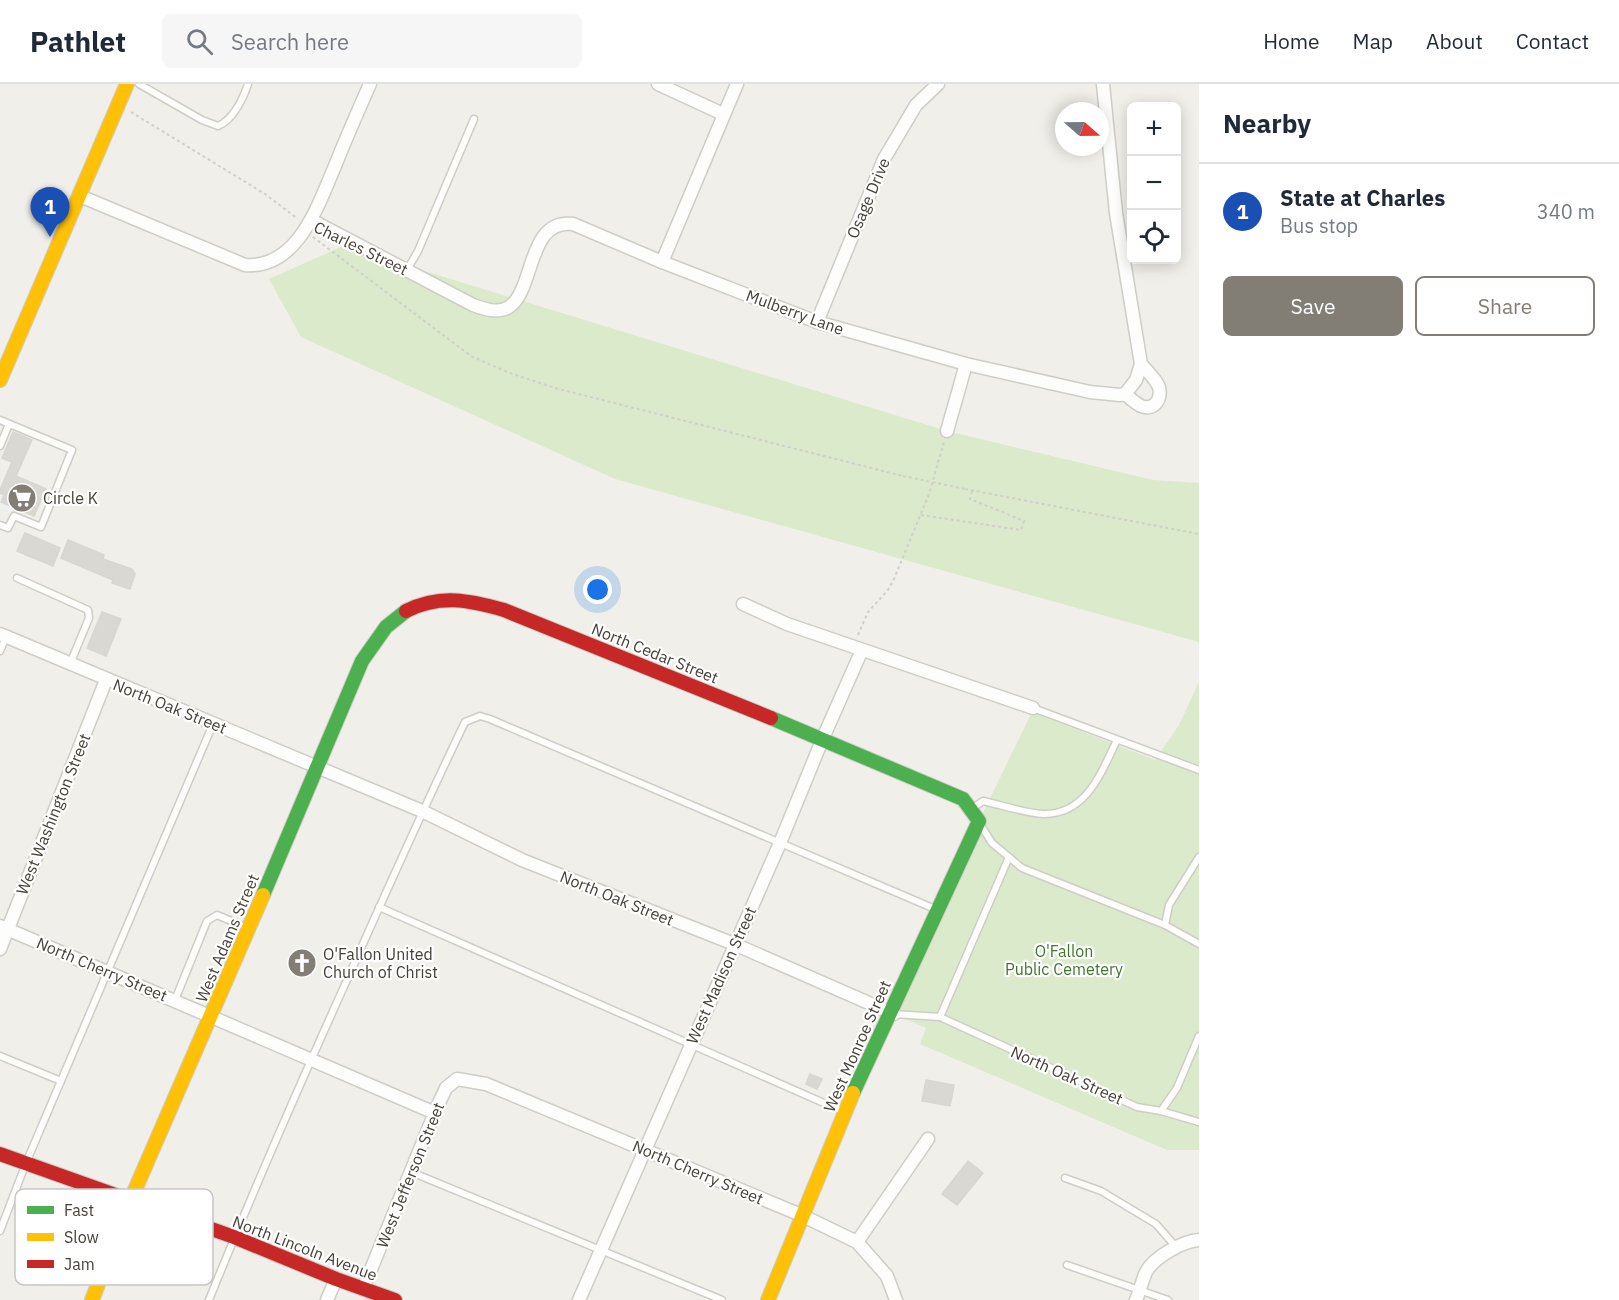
<!DOCTYPE html>
<meta charset="utf-8">
<style>
:root{--surface:#fff;--page:#f6f6f7;--text:#1f2937;--muted:#747a83;--line:#e0e1e3;--accent:#827e76}
body{margin:0;font-family:"IBM Plex Sans",sans-serif;background:var(--page);color:var(--text)}
.controls{position:absolute;right:18px;top:18px;display:grid;overflow:hidden;border-radius:9px;box-shadow:0 3px 15px #0003}
.controls button{width:54px;height:54px;display:grid;place-items:center;padding:0;border:0;border-bottom:2px solid var(--line);background:var(--surface);color:var(--text);font:30px sans-serif}
.compass{position:absolute;left:1055px;top:18px;width:54px;height:54px;border-radius:50%;background:var(--surface);box-shadow:0 3px 15px #0003;rotate:110deg}
.you{position:absolute;left:598px;top:506px;width:21px;height:21px;margin:-15px;border:4px solid #fff;border-radius:50%;background:#1a73e8;box-shadow:0 0 0 9px #1a73e833}
.badge{display:grid;place-items:center;width:39px;height:39px;border-radius:50%;background:var(--accent);color:#fff;font-size:20px;font-weight:700}
.pin{position:absolute;translate:-50% -50px;filter:drop-shadow(0 2px 3px #0008)}
.pin::after{content:'';position:absolute;top:32px;width:21px;height:18px;background:inherit;clip-path:polygon(0 0,100% 0,50% 100%)}
.list{margin:0;padding:0;list-style:none}
h2{display:flex;justify-content:space-between;align-items:center;height:78px;margin:0;padding:0 24px;font-size:26px}
h2 small{font-size:20px;font-weight:400;color:var(--muted)}
.list li{display:grid;grid-template-columns:39px 1fr auto;gap:18px;align-items:center;box-sizing:border-box;height:96px;padding:0 24px;border-top:2px solid var(--line)}
.list b{display:block;font-size:22px;white-space:nowrap}
.list p{margin:0;font-size:20px;white-space:nowrap;color:var(--muted)}
.list em{font-size:20px;font-style:normal;color:var(--muted)}
.actions{display:flex;gap:12px;padding:18px 24px}
.actions a{flex:1;padding:14px 0;border:2px solid var(--accent);border-radius:9px;text-align:center;font-size:21px;color:var(--accent)}
.actions .main{background:var(--accent);color:#fff}
.icon{flex:none;width:33px;height:33px;fill:none;stroke:currentColor;stroke-width:2;stroke-linecap:round;stroke-linejoin:round}
.map{position:relative;flex:none;width:1199px;height:1216px;overflow:hidden}
header{display:flex;align-items:center;gap:36px;box-sizing:border-box;height:84px;padding:0 30px;background:var(--surface);border-bottom:2px solid var(--line)}
header strong{font-size:28px}
nav{display:flex;gap:33px;margin-inline-start:auto;font-size:21px}
.search{width:420px;height:54px;background:var(--page);display:flex;align-items:center;gap:15px;box-sizing:border-box;padding:0 21px;border-radius:9px;color:var(--muted);font-size:22px}
main{display:flex}
aside{flex:1;background:var(--surface)}
.map>svg:first-child{display:block}
.green{fill:#dbeacb}
.building{fill:#dad8d2;stroke:#d8d6d0;stroke-width:1.5}
.lines{fill:none;stroke-linecap:round;stroke-linejoin:round}
.lane-casing{stroke:#cecdc7;stroke-width:9}
.street-casing{stroke:#cecdc7;stroke-width:15}
.fast-casing{stroke:#ceccc1;stroke-width:16}
.slow-casing{stroke:#ceccc1;stroke-width:16}
.jam-casing{stroke:#ceccc1;stroke-width:16}
.path{stroke:#d0cfca;stroke-width:2;stroke-dasharray:3 3;stroke-linecap:butt}
.lane{stroke:#fdfdfc;stroke-width:6}
.street{stroke:#fdfdfc;stroke-width:12}
.fast{stroke:#4caf50;stroke-width:14}
.slow{stroke:#ffc107;stroke-width:14}
.jam{stroke:#c62828;stroke-width:14}
.path-bridge{stroke:#d0cfca;stroke-width:2;stroke-dasharray:3 3;stroke-linecap:butt}
.labels{text-anchor:middle;dominant-baseline:central;stroke-width:4.5;stroke-linejoin:round;paint-order:stroke}
.street-label{font-size:16px;fill:#464137;stroke:#fff}
.poi-label{font-size:16px;fill:#464137;stroke:#fff;text-anchor:start}
.park-label{font-size:16px;fill:#42752d;stroke:#fff}
.key{fill:#fff;stroke:#c8c6c3;stroke-width:1.5}
.key-label{font-size:16px;fill:#464137}
</style>
<header>
<strong>Pathlet</strong>
<div class="search"><svg class="icon" aria-label="search" viewBox="0 0 24 24"><circle cx="10" cy="10" r="6"/><path d="M15 15l6 6"/></svg>Search here</div>
<nav><a>Home</a><a>Map</a><a>About</a><a>Contact</a></nav>
</header>
<main>
<div class="map">
<svg width="1199" height="1216" viewBox="0 0 1199 1216">
<rect width="100%" height="100%" fill="#f0efea"/>
<g class="green">
<path d="M 343,162 L 947,347 L 1153,396 L 1199,399 L 1199,558 L 615,395 L 301,253 L 269,195 Z"/>
<path d="M 1199,598 L 1199,1066 L 1167,1066 L 920,960 L 926,944 L 894,930 L 979,737 L 1032,628 L 1155,676 L 1179,641 Z"/>
</g>
<g class="building">
<path d="M 13,348 L 32,356 L 16,392 L 46,405 L 34,432 L 1,418 L 4,411 L 0,409 L 0,406 L 12,378 L 2,374 Z"/>
<path d="M 25,449 L 60,464 L 53,482 L 17,467 Z"/>
<path d="M 68,456 L 104,471 L 103,475 L 132,485 L 135,490 L 130,505 L 112,499 L 113,496 L 61,474 Z"/>
<path d="M 102,528 L 121,535 L 106,572 L 87,564 Z"/>
<path d="M 810,990 L 822,995 L 817,1005 L 806,1000 Z"/>
<path d="M 926,996 L 954,1001 L 950,1022 L 922,1017 Z"/>
<path d="M 968,1077 L 983,1089 L 957,1121 L 942,1110 Z"/>
</g>
<g class="lines">
<g class="lane-casing">
<g id="lane">
<path d="M 139,0 L 202,36 L 218,42 C 233,36 243,15 248,0"/>
<path d="M 407,186 L 418,167 L 474,35"/>
<path d="M 0,336 L 72,366 L 41,443 L 14,432 L 8,444 L 0,441"/>
<path d="M 0,362 L 9,340"/>
<path d="M 17,494 L 88,526 L 89,534 L 70,580"/>
<path d="M 0,567 L 6,553"/>
<path d="M 1033,624 L 1199,686"/>
<path d="M 973,724 L 983,717 C 1001,721 1025,729 1043,730 C 1086,731 1101,689 1117,656"/>
<path d="M 980,740 L 992,759 L 1022,784 L 1165,841 L 1199,860"/>
<path d="M 379,823 L 842,1027"/>
<path d="M 1165,841 L 1169,821 L 1199,773"/>
<path d="M 175,916 L 207,837 L 217,831 L 248,844"/>
<path d="M 894,930 L 940,933 L 1137,1023 L 1161,1027 L 1177,1004 L 1199,952"/>
<path d="M 940,933 L 1009,773"/>
<path d="M 0,972 L 61,997"/>
<path d="M 1161,1027 L 1199,1038"/>
<path d="M 411,1088 L 722,1216"/>
<path d="M 1065,1094 L 1101,1107 L 1156,1140 L 1176,1163"/>
<path d="M 0,1147 L 26,1079 L 213,640"/>
<path d="M 1067,1181 L 1168,1216"/>
<path d="M 209,1216 C 251,1112 296,1009 342,907 C 382,817 422,727 465,638 L 480,632 L 490,635 L 935,825"/>
</g>
</g>
<g class="street-casing">
<g id="street">
<path d="M 658,0 L 723,30"/>
<path d="M 80,112 L 245,181 C 298,185 318,121 335,82 C 346,54 358,27 370,0"/>
<path d="M 311,136 L 473,221 C 484,225 498,230 509,223 C 535,206 527,134 573,140 L 662,178 L 817,238 L 966,280 L 1090,308 L 1120,311 L 1125,310 L 1136,296 L 1141,280 L 1116,129 L 1103,0"/>
<path d="M 662,178 L 737,0"/>
<path d="M 817,238 L 884,75 L 916,21 L 938,0"/>
<path d="M 1125,310 C 1130,314 1135,319 1141,322 C 1154,327 1162,316 1159,303 C 1156,295 1147,287 1141,280"/>
<path d="M 947,347 L 966,280"/>
<path d="M 743,520 L 787,540 L 1033,624"/>
<path d="M 0,550 L 422,727 L 522,776 L 734,860 L 894,930"/>
<path d="M 0,842 L 435,1029"/>
<path d="M 0,865 L 106,596"/>
<path d="M 857,1158 L 928,1055"/>
<path d="M 363,1205 L 438,1021 L 446,1004 L 457,995 L 486,1000 L 801,1131 L 857,1158 L 887,1192 L 896,1216"/>
<path d="M 327,1216 L 336,1195"/>
<path d="M 579,1216 L 780,759 L 823,654 L 862,566"/>
<path d="M 1136,1216 C 1140,1207 1142,1197 1146,1188 C 1154,1173 1183,1157 1199,1156"/>
</g>
</g>
<g class="fast-casing">
<g id="fast">
<path d="M 771,634 L 963,715 L 979,737 L 853,1009"/>
<path d="M 263,811 L 362,577 L 386,543 L 406,527"/>
</g>
</g>
<g class="slow-casing">
<g id="slow">
<path d="M 0,296 L 127,0"/>
<path d="M 92,1216 L 131,1115 L 263,811"/>
<path d="M 768,1216 L 853,1009"/>
</g>
</g>
<g class="jam-casing">
<g id="jam">
<path d="M 406,527 C 440,510 469,516 504,526 L 771,634"/>
<path d="M 0,1070 L 234,1153 L 336,1195 L 395,1216"/>
</g>
</g>
<g class="path">
<path d="M 131,28 L 265,110 L 298,135"/>
<path d="M 313,153 L 471,272 L 507,288 L 555,304 L 903,392"/>
<path d="M 965,405 L 1199,450"/>
<path d="M 921,431 L 1021,446 L 1024,437 L 970,415 L 972,407"/>
<path d="M 858,551 L 868,528 L 888,506 L 894,495 L 929,410 L 944,358"/>
</g>
<use href="#lane" class="lane"/>
<use href="#street" class="street"/>
<use href="#fast" class="fast"/>
<use href="#slow" class="slow"/>
<use href="#jam" class="jam"/>
<path class="path-bridge" d="M 903,392 L 965,405"/>
</g>
<defs>
<g id="supermarket-disc" transform="scale(1.5)"><circle r="9.5" fill="#827e76" stroke="#fff"/><path d="M-6-5.5h2.5l.6 2H6L4.5 2H-2.5L-4.4-4H-6ZM-1.5 3.2a1.3 1.3 0 1 0 .1 0ZM3 3.2a1.3 1.3 0 1 0 .1 0Z" fill="#fff"/></g>
<g id="church-disc" transform="scale(1.5)"><circle r="9.5" fill="#827e76" stroke="#fff"/><path d="M-1.2-6h2.4v3.5h3.3v2.4h-3.3V6h-2.4V-.1h-3.3v-2.4h3.3Z" fill="#fff"/></g>
</defs>
<g fill-rule="evenodd">
<use href="#supermarket-disc" x="22" y="414"/>
<use href="#church-disc" x="302" y="879"/>
</g>
<g class="labels">
<g class="street-label">
<text transform="translate(868 114) rotate(-67)">Osage Drive</text>
<text transform="translate(361 164) rotate(26)">Charles Street</text>
<text transform="translate(795 228) rotate(20)">Mulberry Lane</text>
<text transform="translate(655 569) rotate(22)">North Cedar Street</text>
<text transform="translate(170 622) rotate(22)">North Oak Street</text>
<text transform="translate(53 730) rotate(-68)">West Washington Street</text>
<text transform="translate(617 814) rotate(22)">North Oak Street</text>
<text transform="translate(227 854) rotate(-67)">West Adams Street</text>
<text transform="translate(102 885) rotate(23)">North Cherry Street</text>
<text transform="translate(721 891) rotate(-66)">West Madison Street</text>
<text transform="translate(857 962) rotate(-66)">West Monroe Street</text>
<text transform="translate(1067 991) rotate(24)">North Oak Street</text>
<text transform="translate(698 1088) rotate(23)">North Cherry Street</text>
<text transform="translate(410 1091) rotate(-68)">West Jefferson Street</text>
<text transform="translate(305 1164) rotate(21)">North Lincoln Avenue</text>
</g>
<g class="poi-label">
<text x="43" y="414">Circle K</text>
<text x="323" y="870">O'Fallon United<tspan x="323" dy="18">Church of Christ</tspan></text>
</g>
<g class="park-label">
<text x="1064" y="867">O'Fallon<tspan x="1064" dy="18">Public Cemetery</tspan></text>
</g>
</g>
<rect x="15" y="1105" width="198" height="96" rx="9" class="key"/>
<rect x="27" y="1122" width="27" height="8" fill="#4caf50"/>
<rect x="27" y="1149" width="27" height="8" fill="#ffc107"/>
<rect x="27" y="1176" width="27" height="8" fill="#c62828"/>
<g class="key-label">
<text x="64" y="1132">Fast</text>
<text x="64" y="1159">Slow</text>
<text x="64" y="1186">Jam</text>
</g>
</svg>
<div class="controls">
<button>+</button>
<button>−</button>
<button><svg class="icon" aria-label="locate" viewBox="0 0 24 24"><circle cx="12" cy="12" r="6"/><path d="M12 2v4M12 18v4M2 12h4M18 12h4"/></svg></button>
</div>
<svg class="compass" viewBox="-18 -18 36 36"><path d="M0-13l5 13h-10z" fill="#e53935"/><path d="M0 13l5-13h-10z" fill="#747a83"/></svg>
<div class="you"></div>
<div class="pin badge" style="left:50px;top:153px;background:#1a4fb4">1</div>
</div>
<aside>
<h2>Nearby<small></small></h2>
<ul class="list">
<li><span class="badge" style="background:#1a4fb4">1</span><div><b>State at Charles</b><p>Bus stop</p></div><em>340 m</em></li>
</ul>
<div class="actions"><a class="main">Save</a><a>Share</a></div>
</aside>
</main>
